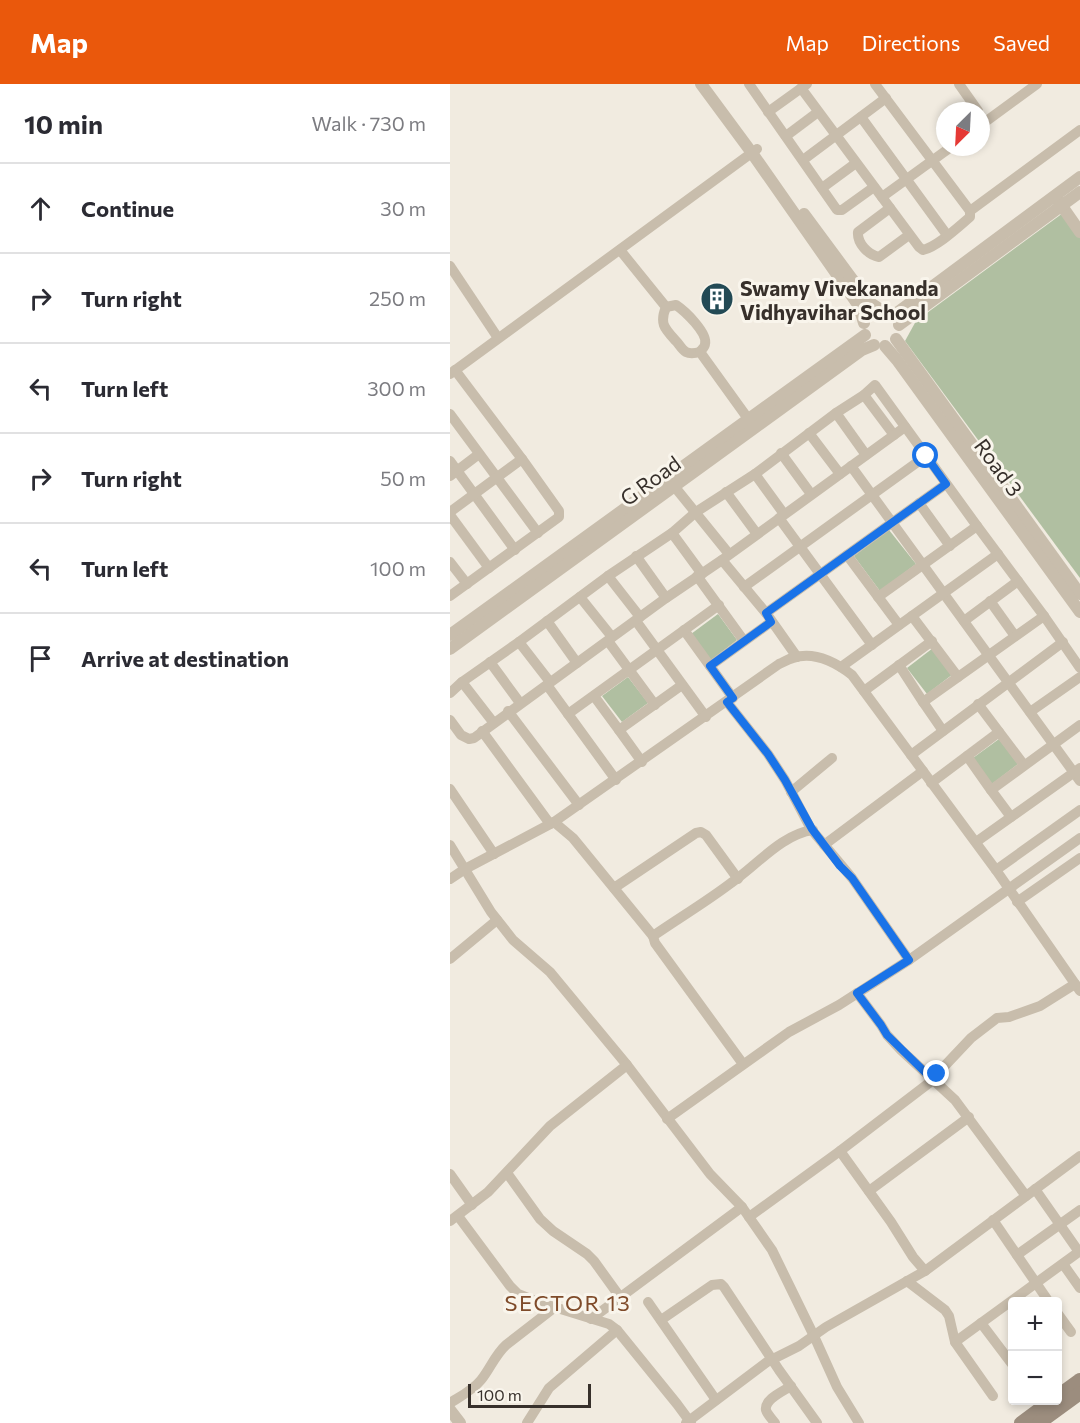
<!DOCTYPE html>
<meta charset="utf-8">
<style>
:root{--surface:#fff;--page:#f2f2f3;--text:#2b2b33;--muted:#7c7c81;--line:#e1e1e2;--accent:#ea580c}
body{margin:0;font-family:Commissioner,sans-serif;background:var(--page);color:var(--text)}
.controls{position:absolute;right:18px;bottom:18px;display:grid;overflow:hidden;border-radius:6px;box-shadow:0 3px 9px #0003}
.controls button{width:54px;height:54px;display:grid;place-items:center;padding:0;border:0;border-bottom:2px solid var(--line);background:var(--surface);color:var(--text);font:30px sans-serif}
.compass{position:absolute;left:486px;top:18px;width:54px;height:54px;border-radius:50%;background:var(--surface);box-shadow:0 3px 9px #0003;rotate:204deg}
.scale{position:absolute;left:18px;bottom:15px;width:123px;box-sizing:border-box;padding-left:6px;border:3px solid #37302b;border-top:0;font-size:16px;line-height:21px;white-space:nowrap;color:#37302b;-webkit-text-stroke:4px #f9f5ec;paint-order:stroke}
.stop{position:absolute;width:18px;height:18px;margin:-14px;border:4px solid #1a73e8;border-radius:50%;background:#fff}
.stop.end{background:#1a73e8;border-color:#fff;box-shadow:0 2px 6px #0008}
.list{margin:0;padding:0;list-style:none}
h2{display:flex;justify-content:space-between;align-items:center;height:78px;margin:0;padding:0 24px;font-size:26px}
h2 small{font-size:20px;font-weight:400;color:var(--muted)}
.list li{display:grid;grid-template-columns:39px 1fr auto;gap:18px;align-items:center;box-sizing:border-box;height:90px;padding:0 24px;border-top:2px solid var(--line)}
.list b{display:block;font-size:22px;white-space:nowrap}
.list em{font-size:20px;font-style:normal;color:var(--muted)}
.icon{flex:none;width:33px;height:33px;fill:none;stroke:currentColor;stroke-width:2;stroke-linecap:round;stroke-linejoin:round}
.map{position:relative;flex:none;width:630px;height:1339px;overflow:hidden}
header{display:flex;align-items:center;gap:36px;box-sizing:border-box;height:84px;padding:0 30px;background:var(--accent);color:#fff}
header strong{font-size:28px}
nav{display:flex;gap:33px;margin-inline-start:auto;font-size:21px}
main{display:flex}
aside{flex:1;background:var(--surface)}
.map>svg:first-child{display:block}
.green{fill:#b0bfa1}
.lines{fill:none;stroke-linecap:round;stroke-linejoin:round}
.minor{stroke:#c8bdac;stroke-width:10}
.tertiary{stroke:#c8bdac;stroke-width:12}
.secondary{stroke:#9c8d7e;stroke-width:14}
.route{stroke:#1a73e8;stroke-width:8}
.labels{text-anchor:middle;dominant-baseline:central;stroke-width:6;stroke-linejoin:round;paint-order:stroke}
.poi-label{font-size:21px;font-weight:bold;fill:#37302b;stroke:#f9f5ec;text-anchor:start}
.street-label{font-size:21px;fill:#37302b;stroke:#f9f5ec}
.neighbourhood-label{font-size:22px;letter-spacing:1.5px;fill:#7f4b2a;stroke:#f9f5ec}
</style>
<header>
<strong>Map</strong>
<nav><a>Map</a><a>Directions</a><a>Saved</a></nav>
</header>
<main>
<aside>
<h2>10 min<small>Walk · 730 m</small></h2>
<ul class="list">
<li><svg class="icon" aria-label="ahead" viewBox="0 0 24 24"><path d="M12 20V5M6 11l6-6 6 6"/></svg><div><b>Continue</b></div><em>30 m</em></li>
<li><svg class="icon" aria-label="right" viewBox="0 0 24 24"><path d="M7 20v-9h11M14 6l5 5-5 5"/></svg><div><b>Turn right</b></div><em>250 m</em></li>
<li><svg class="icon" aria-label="left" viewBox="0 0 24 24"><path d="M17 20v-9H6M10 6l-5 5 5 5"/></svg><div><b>Turn left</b></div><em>300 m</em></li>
<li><svg class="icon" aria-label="right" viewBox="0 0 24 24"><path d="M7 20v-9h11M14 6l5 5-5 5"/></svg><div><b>Turn right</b></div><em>50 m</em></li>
<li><svg class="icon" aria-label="left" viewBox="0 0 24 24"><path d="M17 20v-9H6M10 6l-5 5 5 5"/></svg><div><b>Turn left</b></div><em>100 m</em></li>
<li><svg class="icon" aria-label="arrive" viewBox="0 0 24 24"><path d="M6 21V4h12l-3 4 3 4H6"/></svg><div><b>Arrive at destination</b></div></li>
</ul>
</aside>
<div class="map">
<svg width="630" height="1339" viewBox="0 0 630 1339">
<rect width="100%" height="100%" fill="#f1ebe0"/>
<g class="green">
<path d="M 613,129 L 630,154 L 630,494 L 455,257 L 466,237 Z"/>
<path d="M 439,446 L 466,480 L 430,507 L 404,472 Z"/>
<path d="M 268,530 L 287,556 L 261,576 L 241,550 Z"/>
<path d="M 483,564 L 503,590 L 477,610 L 457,584 Z"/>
<path d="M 178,593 L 198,619 L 172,638 L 152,612 Z"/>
<path d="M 549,655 L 568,680 L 542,700 L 523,674 Z"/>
</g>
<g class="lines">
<g class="minor">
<path d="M 299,0 L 387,126 L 392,126 L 424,103"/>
<path d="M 425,0 L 520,127"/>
<path d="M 509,0 L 528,27"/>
<path d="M 351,4 L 469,163 L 473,166 C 488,162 507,144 520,133 L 520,127 L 630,46"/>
<path d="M 318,28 L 357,0"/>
<path d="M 411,33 L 497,151"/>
<path d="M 531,41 L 587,0"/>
<path d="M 336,52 L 368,28"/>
<path d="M 353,76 L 436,14"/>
<path d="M 372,104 L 406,79"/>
<path d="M 432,113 L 501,63"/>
<path d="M 440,124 L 408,148 C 407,159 418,171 429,173 L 459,151"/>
<path d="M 170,166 L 216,223 C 209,240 215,245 226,257 C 229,260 232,266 236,268 C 240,270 246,269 250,268 L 299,336"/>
<path d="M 0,182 L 48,254"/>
<path d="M 216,223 L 226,221 C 235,227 258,249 255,260 C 255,263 252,265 250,268"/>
<path d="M 0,290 L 307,65"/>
<path d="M 414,311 L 444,351"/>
<path d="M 386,329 L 416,371"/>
<path d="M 0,330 L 88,449"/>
<path d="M 359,349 L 390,390"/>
<path d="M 331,369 L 361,410"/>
<path d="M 0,377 L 65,466"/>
<path d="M 401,382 L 630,697"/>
<path d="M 305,390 L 334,430"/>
<path d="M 0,392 L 29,370"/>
<path d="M 224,402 L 279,470"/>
<path d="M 276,408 L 307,450"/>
<path d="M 469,419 L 500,462"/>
<path d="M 0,428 L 72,375 L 5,286"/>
<path d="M 0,431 L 39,484"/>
<path d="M 329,434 L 422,561"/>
<path d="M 222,449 L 252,490"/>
<path d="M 397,471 L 449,541"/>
<path d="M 186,472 L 216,514"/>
<path d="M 272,476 L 316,529 L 347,573"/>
<path d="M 0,478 L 17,500"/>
<path d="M 158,492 L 190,533"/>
<path d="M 247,492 L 294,557"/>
<path d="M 294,503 L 476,372"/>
<path d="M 0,512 L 109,433 L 109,427 L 72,375"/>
<path d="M 130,513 L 162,553"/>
<path d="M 428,513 L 527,442"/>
<path d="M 540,517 L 565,552"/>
<path d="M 316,529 L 496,400"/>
<path d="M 462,532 L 508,593"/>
<path d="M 97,537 L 127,579"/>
<path d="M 186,537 L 256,633"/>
<path d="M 514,537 L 568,497"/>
<path d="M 234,546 L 260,582"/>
<path d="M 158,557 L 205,621"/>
<path d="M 69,558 L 100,598"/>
<path d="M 40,578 L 70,619"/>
<path d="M 449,581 L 473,618"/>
<path d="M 391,583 L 548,470"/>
<path d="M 12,598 L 43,638"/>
<path d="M 97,601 L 166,696"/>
<path d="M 414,607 L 482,557"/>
<path d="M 0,609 L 12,598 L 69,558 L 158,492 L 222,449 L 246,428 L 305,390 L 386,329 L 414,311 L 425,301 L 527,442 L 594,532 L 630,584"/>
<path d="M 144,612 L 169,646"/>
<path d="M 283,614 L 260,582 L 321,538"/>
<path d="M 277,618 L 318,670 L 335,696 L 361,745 L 402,794 L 459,876"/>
<path d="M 528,620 L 574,681"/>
<path d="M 58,627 L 129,721"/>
<path d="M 580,628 L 630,593"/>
<path d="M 118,630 L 269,521"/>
<path d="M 0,636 L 11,651 L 19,655 L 24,654 L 216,514 L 272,476 L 455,343"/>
<path d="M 32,647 L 100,740"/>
<path d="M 493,647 L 473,618 L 594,532"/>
<path d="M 461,671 L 613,558"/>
<path d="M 517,672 L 541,706"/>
<path d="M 192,678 L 169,646 L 232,601"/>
<path d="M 481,699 L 549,648"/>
<path d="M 0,705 L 44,770"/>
<path d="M 341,708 L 382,674"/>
<path d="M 561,733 L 541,706 L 630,641"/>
<path d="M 104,738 L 123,754 L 203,852"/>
<path d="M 526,758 L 630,684"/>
<path d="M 0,761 L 41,828 L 63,856 L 100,888 L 177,981 L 260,1090 L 292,1123 L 299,1133 L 322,1166 L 364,1252 L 387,1303 L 409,1339"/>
<path d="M 374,761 L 473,687"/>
<path d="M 546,786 L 630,726"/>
<path d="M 0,795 L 15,785 L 104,738 L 329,580 C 334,578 338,575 343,574 C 364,567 385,578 402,591 L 546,786 L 630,907"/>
<path d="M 164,804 L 246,749 L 251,748 L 256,751 L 288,795"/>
<path d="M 567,818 L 630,774"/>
<path d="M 0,875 L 47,836"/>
<path d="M 407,909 L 431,941 L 437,951 L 451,966 L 505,1016 L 576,1112"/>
<path d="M 293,980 L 205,859 L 203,852 C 229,834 256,818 281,799 C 306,782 332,750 363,746"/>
<path d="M 217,1035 L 339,948 L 389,921 L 459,876 L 630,754"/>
<path d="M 390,1067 L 441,1138 L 463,1173 L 475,1187"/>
<path d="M 57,1089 L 90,1135 L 103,1147 L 137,1170 L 144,1177 L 170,1213"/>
<path d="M 0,1090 L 22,1121"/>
<path d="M 585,1105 L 629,1168"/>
<path d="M 419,1107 L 519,1033"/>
<path d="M 8,1132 L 60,1202 L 68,1210 L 88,1218 L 159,1240 L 167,1246 L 227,1320 L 241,1339"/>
<path d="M 299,1133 L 390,1067 L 483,996 L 487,990 L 521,954 L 547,934 L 559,933 L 590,922 L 625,900"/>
<path d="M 543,1136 L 599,1218"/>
<path d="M 0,1137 L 38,1108 L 100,1042 L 177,981"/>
<path d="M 567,1171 L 630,1126"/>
<path d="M 613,1180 L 630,1204"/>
<path d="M 457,1197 L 495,1226 L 499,1232 L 505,1258"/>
<path d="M 198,1218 L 266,1316"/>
<path d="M 608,1230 L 621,1248"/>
<path d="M 141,1235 L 292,1123"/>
<path d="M 211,1236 L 262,1201 L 271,1200 L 274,1203 L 329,1286 L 367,1339"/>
<path d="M 531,1239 L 562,1280"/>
<path d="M 543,1312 L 505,1258 L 630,1167"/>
<path d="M 0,1319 C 11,1312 23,1306 31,1296 C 40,1285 45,1271 56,1261 L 105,1223"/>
<path d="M 77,1339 L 99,1304 L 167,1246"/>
<path d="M 236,1339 L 317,1278 L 349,1262 L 376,1243 L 475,1187 L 630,1072"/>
<path d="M 325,1339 C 322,1335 317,1330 316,1326 C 314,1315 334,1307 341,1302"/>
</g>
<g class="tertiary">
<path d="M 251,0 L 302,69 L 409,222 L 414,239"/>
<path d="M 607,115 L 630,148"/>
<path d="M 354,130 L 419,218 L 431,226"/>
<path d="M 444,231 L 630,93"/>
<path d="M 449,241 L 630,108"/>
<path d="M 446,255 L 630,510"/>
<path d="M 435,262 L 447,276 L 630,528"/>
<path d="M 0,551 L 415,251"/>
<path d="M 0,565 L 412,266 L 424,261"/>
<path d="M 0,1326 L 10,1339"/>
</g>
<g class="secondary">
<path d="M 608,1312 L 630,1296"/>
<path d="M 571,1339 L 602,1316"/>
<path d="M 589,1339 L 630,1309"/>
</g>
</g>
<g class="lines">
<path class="route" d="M 476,372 L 496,400 L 316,529 L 321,538 L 260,582 L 283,614 L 277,618 L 318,670 L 335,696 L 362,745 L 390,782 L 402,794 L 459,876 L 407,909 L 431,941 L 437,951 L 483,996 L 487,990"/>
</g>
<defs>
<g id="building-disc" transform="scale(1.725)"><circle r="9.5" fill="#234a55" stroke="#f9f5ec"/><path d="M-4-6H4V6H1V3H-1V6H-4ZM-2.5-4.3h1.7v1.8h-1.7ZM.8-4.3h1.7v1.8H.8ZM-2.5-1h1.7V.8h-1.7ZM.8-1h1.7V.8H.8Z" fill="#fff"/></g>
</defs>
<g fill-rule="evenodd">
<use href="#building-disc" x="267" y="215"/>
</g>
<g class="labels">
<g class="poi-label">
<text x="290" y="203">Swamy Vivekananda<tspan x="290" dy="24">Vidhyavihar School</tspan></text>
</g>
<g class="street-label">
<text transform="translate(549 383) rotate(54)">Road 3</text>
<text transform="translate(200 396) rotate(-36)">G Road</text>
</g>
<g class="neighbourhood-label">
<text x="118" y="1218">SECTOR 13</text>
</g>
</g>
</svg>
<div class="controls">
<button>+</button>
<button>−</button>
</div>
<svg class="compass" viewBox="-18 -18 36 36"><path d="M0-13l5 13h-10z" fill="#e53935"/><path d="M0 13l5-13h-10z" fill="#7c7c81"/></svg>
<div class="scale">100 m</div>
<div class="stop" style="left:476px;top:372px"></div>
<div class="stop end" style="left:487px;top:990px"></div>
</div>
</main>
